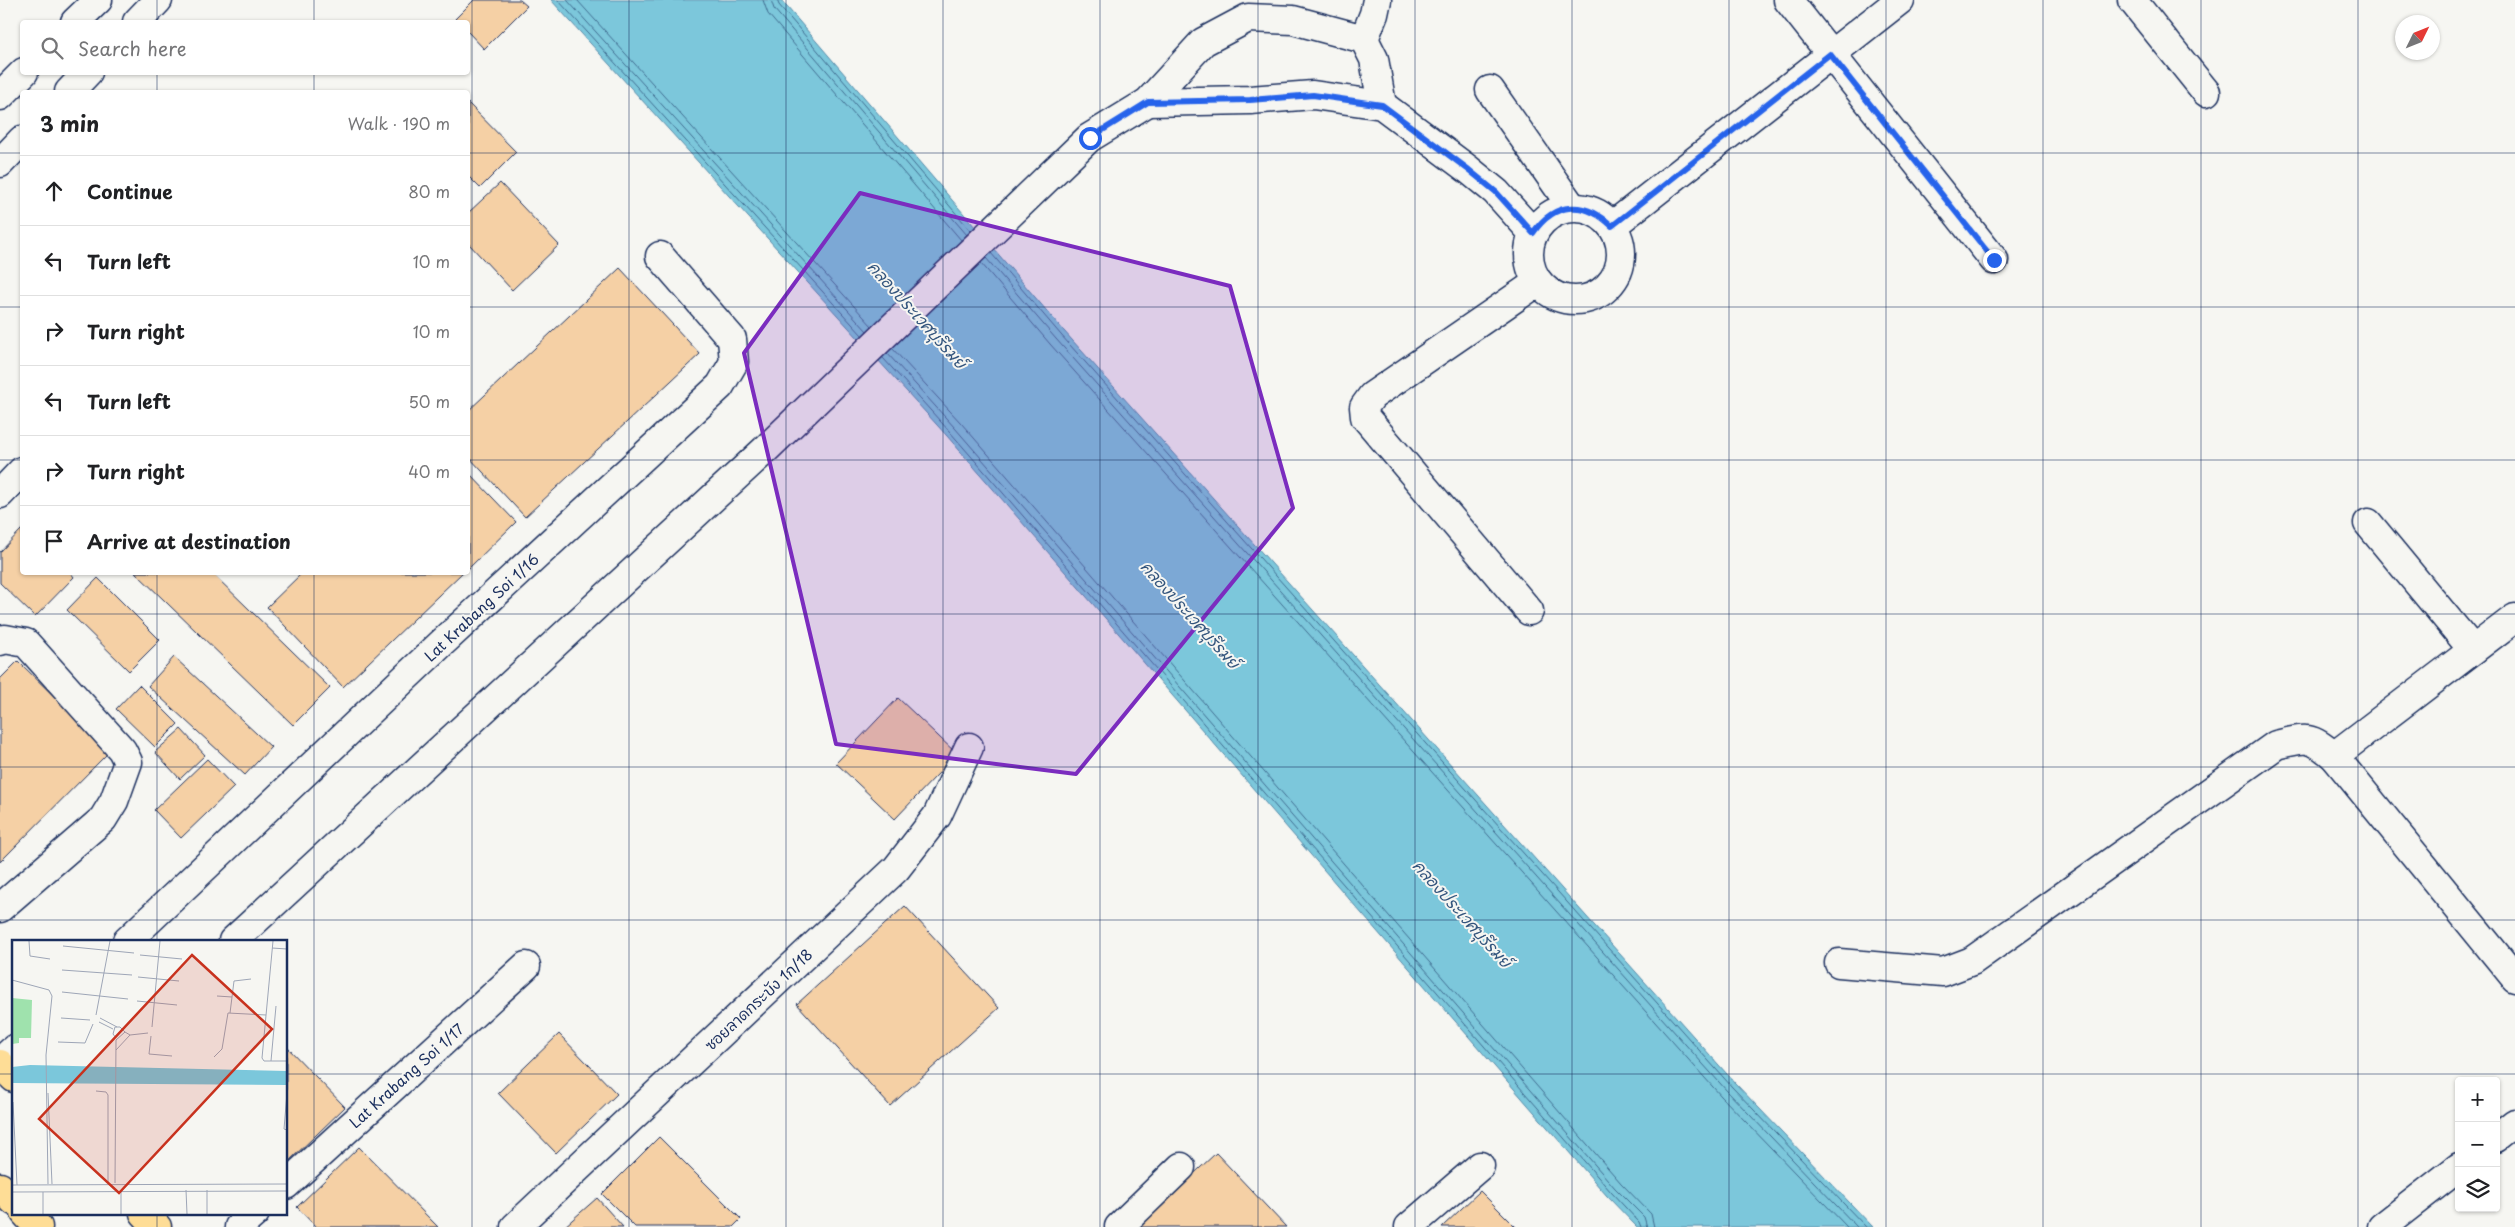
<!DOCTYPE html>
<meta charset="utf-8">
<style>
:root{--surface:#fff;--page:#f6f6f6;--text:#202124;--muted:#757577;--line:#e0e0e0}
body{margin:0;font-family:"Playpen Sans","Playpen Sans Thai",sans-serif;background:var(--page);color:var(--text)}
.controls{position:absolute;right:15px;bottom:15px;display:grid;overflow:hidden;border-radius:5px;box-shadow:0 1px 4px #0004}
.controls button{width:45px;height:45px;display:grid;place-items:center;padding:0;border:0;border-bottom:1px solid var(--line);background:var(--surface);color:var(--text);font:25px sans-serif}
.compass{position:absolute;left:2395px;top:15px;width:45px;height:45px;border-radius:50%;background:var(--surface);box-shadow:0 1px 4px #0004;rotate:47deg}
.stop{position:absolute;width:15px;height:15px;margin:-11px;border:4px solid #2563eb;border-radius:50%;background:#fff}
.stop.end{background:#2563eb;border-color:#fff;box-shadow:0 1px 5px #0008}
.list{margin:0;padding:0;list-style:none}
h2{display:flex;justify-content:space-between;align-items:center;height:65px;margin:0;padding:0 20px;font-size:21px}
h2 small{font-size:16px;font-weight:400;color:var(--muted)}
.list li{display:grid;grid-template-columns:32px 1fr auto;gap:15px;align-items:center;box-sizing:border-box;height:70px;padding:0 20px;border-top:1px solid var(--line)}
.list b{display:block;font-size:19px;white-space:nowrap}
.list em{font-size:16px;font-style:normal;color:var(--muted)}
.icon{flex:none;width:28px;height:28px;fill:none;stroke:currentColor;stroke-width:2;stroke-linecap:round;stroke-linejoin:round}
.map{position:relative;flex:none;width:2515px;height:1227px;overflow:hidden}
.search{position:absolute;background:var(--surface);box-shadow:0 1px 4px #0004;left:20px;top:20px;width:450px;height:55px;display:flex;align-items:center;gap:12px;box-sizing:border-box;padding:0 18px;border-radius:5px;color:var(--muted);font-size:19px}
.panel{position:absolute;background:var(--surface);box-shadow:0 1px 4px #0004;left:20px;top:90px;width:450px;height:485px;border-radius:5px}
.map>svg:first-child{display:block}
.water{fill:#7bc7db;stroke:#558aa9}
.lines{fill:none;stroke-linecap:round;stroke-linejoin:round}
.shore{stroke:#416c90;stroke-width:1}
.building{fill:#f5d0a5;stroke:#1b2f5e}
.minor-casing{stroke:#1b2f5e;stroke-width:31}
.major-casing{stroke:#1b2f5e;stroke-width:31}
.minor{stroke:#f6f6f2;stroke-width:28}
.major{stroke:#fedd96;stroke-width:28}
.route{stroke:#2563eb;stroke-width:6}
.marked{fill:#7b2cbf;fill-opacity:0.2;stroke:#7b2cbf;stroke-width:4;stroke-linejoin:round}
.grid{fill:none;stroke:#1b2f5e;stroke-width:1;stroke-opacity:0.55}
.labels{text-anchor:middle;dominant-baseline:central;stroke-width:4;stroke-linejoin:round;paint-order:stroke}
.street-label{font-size:15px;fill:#1b2f5e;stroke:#f6f6f2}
.water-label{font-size:16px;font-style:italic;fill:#33557d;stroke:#f6f6f2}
.inset-road{fill:none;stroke:#9ea6b7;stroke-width:1}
.view{fill:#c8321e;fill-opacity:0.15;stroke:#c8321e;stroke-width:2.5}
.inset-edge{fill:none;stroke:#1b2f5e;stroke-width:2.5}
</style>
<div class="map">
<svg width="2515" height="1227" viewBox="0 0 2515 1227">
<rect width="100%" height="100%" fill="#f6f6f2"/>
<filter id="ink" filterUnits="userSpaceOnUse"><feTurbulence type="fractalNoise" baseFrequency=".02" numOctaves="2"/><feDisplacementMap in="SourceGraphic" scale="10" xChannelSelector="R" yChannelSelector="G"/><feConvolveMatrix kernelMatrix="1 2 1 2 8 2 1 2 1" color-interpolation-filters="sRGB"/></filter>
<g filter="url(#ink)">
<path class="water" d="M 551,0 L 781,0 L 1064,331 L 1735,1083 L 1873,1227 L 1637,1227 L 1607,1196 L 947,436 Z"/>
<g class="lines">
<g class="shore">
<path d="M 558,0 L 862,335"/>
<path d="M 567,0 L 867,331"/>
<path d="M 577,0 L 872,326"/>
<path d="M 763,0 L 768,14 L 961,240"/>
<path d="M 771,0 L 774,9 L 967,235"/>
<path d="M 777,0 L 779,5 L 971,231"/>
<path d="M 991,253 L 1061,335 L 1732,1087 L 1866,1227"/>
<path d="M 986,258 L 1056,339 L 1727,1091 L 1857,1227"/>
<path d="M 981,263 L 1050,344 L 1721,1096 L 1847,1227"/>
<path d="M 892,348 L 961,423 L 1621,1183 L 1651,1214 L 1654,1227"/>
<path d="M 887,353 L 955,428 L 1615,1188 L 1644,1217 L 1647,1227"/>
<path d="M 883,358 L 950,432 L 1611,1192 L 1639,1222 L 1641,1227"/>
</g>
</g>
<g class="building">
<path d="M 474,0 L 520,0 L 527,6 L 484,49 L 468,32 L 468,22 L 458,22 L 455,19 Z"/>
<path d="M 468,103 L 516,152 L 480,188 L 468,176 Z"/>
<path d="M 500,183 L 559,245 L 512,290 L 468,243 L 468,213 Z"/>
<path d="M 620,268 L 700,354 L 525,517 L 468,456 L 468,411 Z"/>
<path d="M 468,472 L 516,522 L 468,569 Z"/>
<path d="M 22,529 L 22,572 L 70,572 L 74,577 L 35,617 L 0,583 L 0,552 Z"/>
<path d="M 135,572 L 211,572 L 330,688 L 293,725 Z"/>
<path d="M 303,572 L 463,572 L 343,687 L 267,607 Z"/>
<path d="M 98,578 L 160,640 L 129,671 L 67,610 Z"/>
<path d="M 174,657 L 271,747 L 245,775 L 148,686 Z"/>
<path d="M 18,661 L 110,751 L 0,862 L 0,679 Z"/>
<path d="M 139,685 L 178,724 L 155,747 L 116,709 Z"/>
<path d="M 898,698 L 957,754 L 895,819 L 836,763 Z"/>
<path d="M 181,729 L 205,755 L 180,779 L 155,752 Z"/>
<path d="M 207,759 L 234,787 L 181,838 L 154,810 Z"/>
<path d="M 905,906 L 999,1008 L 890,1106 L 797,1004 Z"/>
<path d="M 559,1034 L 617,1094 L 556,1153 L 498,1093 Z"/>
<path d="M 286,1046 L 345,1107 L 286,1164 Z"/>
<path d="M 659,1137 L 741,1219 L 733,1227 L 635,1227 L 602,1194 Z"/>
<path d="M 359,1147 L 438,1227 L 316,1227 L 297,1207 Z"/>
<path d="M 1216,1153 L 1286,1227 L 1137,1227 Z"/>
<path d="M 1480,1191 L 1516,1227 L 1442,1227 Z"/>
<path d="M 597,1198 L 623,1227 L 564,1227 Z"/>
</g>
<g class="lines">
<g class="minor-casing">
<g id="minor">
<path d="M 1788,0 L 1994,260"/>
<path d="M 2132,0 L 2206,92"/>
<path d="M 75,22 L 98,0"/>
<path d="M 137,22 L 158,0"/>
<path d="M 1364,39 L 1374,14 L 1377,0"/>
<path d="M 1490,90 L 1572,207"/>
<path d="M 69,92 L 88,72"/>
<path d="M 0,96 L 24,72"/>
<path d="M 1148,102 L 1250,100 L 1313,95 L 1382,105 L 1469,170 L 1496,192 L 1533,233"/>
<path d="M 0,163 L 22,140"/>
<circle cx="1575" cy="254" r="46"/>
<path d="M 1612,226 L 1900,0"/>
<path d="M 0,494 L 22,471"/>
<path d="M 2368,523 L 2473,650"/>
<path d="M 1529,611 L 1365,417 L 1364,407 L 1372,396 L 1538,282"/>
<path d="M 0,641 L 5,639 L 26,643 L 122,750 L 128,762 L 114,801 L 103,819 L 0,908"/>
<path d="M 2334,756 L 2515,618"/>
<path d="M 127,941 L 443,642 L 720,386 L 734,362 L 732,339 L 660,256"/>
<path d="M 233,941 L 767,448 L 1089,138 L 1148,102 L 1203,42 L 1248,18 L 1293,20 L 1364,39 L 1374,59 L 1382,105"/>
<path d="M 1839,963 L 1943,972 L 1972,961 L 2276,745 C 2307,737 2310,736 2334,756 L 2515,978"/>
<path d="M 0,1062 L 14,1049"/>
<path d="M 2496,1138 L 2515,1123"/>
<path d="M 286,1185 L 526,966"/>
<path d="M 239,1227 L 255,1213"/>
<path d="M 515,1227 L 896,869 L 937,816 L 969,747"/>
<path d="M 1119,1227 L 1181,1167"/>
<path d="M 1409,1227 L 1480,1166"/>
<path d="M 2382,1227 L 2459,1167"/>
</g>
</g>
<g class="major-casing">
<g id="major">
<path d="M 0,1064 L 14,1078"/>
<path d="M 0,1187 L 14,1201"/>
<path d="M 25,1213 L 38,1227"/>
<path d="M 144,1213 L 157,1227"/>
</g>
</g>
<use href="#minor" class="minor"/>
<use href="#major" class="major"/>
</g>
</g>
<g class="lines" filter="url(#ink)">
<path class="route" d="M 1090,138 L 1148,102 L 1250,100 L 1313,95 L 1382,105 L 1469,170 L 1496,192 L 1533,233 C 1555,201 1585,200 1612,226 L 1830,54 L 1994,260"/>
</g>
<path class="marked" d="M 860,193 L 1230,286 L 1293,508 L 1076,774 L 836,744 L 744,353 Z"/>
<path class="grid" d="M 157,0 L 157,22M 314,0 L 314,22M 472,0 L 472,1227M 629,0 L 629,1227M 786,0 L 786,1227M 943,0 L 943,1227M 1100,0 L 1100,1227M 1258,0 L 1258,1227M 1415,0 L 1415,1227M 1572,0 L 1572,1227M 1729,0 L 1729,1227M 1886,0 L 1886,1227M 2043,0 L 2043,1227M 2201,0 L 2201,1227M 2358,0 L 2358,1227M 157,72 L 157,92M 314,72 L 314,92M 0,153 L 22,153M 468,153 L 2515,153M 0,307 L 22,307M 468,307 L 2515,307M 0,460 L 22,460M 468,460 L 2515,460M 157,572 L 157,941M 314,572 L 314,1227M 0,614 L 2515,614M 0,767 L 2515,767M 0,920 L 2515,920M 0,1074 L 14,1074M 286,1074 L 2515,1074M 157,1213 L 157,1227"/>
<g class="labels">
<g class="street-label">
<text transform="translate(481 607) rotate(-43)">Lat Krabang Soi 1/16</text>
<text transform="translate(758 999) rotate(-43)">ซอยลาดกระบัง 1ก/18</text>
<text transform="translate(406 1075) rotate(-42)">Lat Krabang Soi 1/17</text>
</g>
<g class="water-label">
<text transform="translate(918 314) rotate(48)">คลองประเวศบุรีรมย์</text>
<text transform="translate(1191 614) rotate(48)">คลองประเวศบุรีรมย์</text>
<text transform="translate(1463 913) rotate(48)">คลองประเวศบุรีรมย์</text>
</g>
</g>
<g transform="translate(12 940)">
<rect width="275" height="275" fill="#f6f6f2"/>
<path d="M 0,58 L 20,60 L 19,98 L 7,98 L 7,103 L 0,104 Z" fill="#9fe2ad"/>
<path d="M 18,125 L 275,131 L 275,145 L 0,143 L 0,127 Z" fill="#7bc7db"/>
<path class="inset-road" d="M 17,1 L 18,16 L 38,19M 261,1 L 250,118 L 252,121 L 275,121M 51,6 L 122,13M 260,8 L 275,9M 128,15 L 170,19M 50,30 L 120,35M 126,37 L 167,41M 0,40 L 37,50 L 40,56 L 34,115 L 36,244M 50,52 L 116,59M 205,56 L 220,57M 125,61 L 165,65M 218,73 L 222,41 L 239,39M 84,75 L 98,1M 49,78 L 78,80M 88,78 L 105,87M 87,82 L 101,89M 140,87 L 148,1M 139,96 L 137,114 L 160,116M 104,98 L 101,94 L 103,87 L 108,87 L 113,92M 46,102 L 73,103 L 81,84M 104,110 L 118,95M 202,117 L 210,109 L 216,73 L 254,75M 259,121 L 264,66M 84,151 L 94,152 L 96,155 L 96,243M 36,153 L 40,244M 275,153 L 272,189 L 275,190M 1,162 L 5,245M 103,243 L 104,100 L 113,92 L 118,95 L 136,93M 0,245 L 275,244M 174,250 L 175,274M 109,251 L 109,274M 0,252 L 275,251M 31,252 L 31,274M 195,274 L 195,250"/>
<path class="view" d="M 180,15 L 260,89 L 107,253 L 27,179 Z"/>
<rect width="275" height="275" class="inset-edge"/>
</g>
</svg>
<div class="controls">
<button>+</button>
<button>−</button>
<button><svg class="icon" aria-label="layers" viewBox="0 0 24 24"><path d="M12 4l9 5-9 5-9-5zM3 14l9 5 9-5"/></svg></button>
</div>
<svg class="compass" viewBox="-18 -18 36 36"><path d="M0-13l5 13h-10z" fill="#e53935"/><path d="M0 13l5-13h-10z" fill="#757577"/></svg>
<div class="stop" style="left:1090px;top:138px"></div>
<div class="stop end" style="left:1994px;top:260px"></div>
<div class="search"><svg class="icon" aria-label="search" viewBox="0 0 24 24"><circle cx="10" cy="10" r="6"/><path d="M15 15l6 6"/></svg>Search here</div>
<section class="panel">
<h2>3 min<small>Walk · 190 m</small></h2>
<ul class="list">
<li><svg class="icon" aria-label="ahead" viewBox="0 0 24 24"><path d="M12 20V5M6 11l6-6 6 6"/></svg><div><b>Continue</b></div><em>80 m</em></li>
<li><svg class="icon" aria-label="left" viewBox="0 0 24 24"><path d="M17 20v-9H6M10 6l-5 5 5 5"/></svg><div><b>Turn left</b></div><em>10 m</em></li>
<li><svg class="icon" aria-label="right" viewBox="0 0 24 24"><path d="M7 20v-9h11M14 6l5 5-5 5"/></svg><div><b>Turn right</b></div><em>10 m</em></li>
<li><svg class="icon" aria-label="left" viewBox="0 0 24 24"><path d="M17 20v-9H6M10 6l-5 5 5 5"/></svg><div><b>Turn left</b></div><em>50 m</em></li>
<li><svg class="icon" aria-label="right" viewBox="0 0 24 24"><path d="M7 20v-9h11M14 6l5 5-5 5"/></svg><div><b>Turn right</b></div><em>40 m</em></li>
<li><svg class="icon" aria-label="arrive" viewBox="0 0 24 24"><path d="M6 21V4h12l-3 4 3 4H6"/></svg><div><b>Arrive at destination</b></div></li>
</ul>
</section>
</div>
